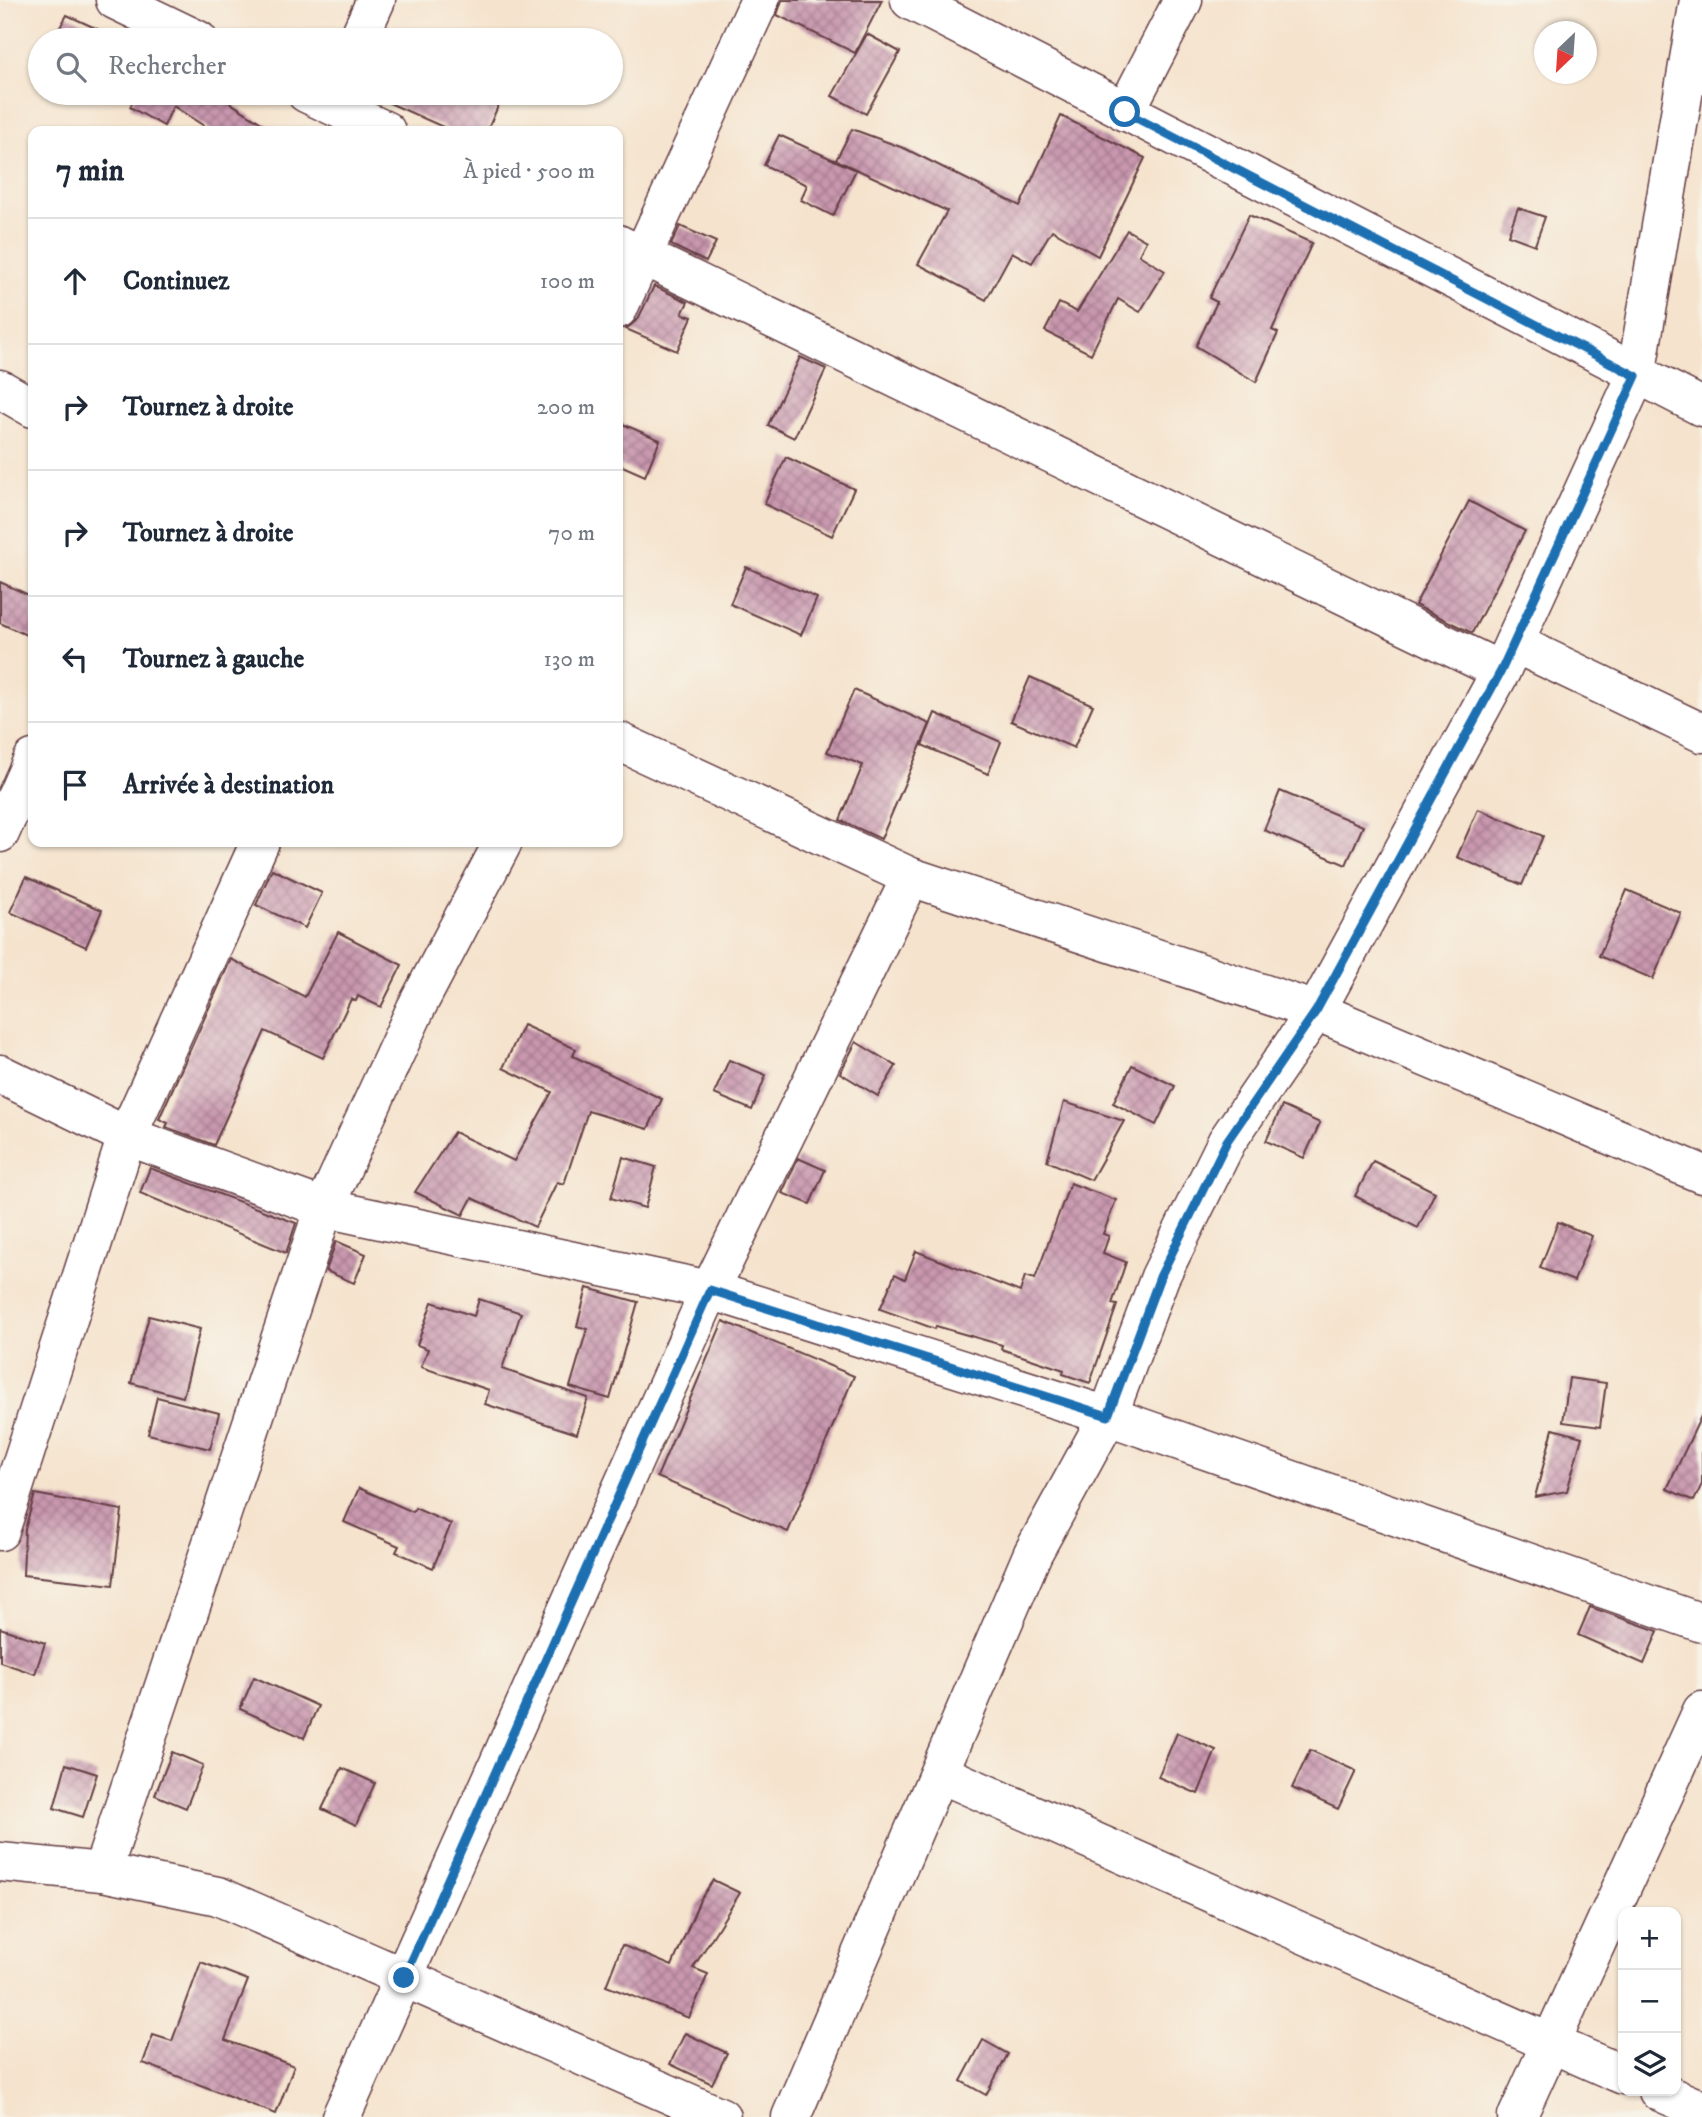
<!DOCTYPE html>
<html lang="fr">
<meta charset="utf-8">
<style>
:root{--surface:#fff;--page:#f2f2f3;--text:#1f2937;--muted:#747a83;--line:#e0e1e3}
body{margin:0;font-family:"IM FELL DW Pica",serif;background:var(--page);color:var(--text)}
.controls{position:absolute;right:21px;bottom:21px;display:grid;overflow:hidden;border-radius:14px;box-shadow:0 2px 5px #0004}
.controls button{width:63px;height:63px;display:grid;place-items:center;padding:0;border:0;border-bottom:2px solid var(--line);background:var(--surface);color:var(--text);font:35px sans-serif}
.compass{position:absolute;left:1534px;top:21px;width:63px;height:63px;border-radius:50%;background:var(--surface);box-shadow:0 2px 5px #0004;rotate:205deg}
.stop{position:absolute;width:21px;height:21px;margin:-16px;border:5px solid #1f6fb2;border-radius:50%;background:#fff}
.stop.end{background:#1f6fb2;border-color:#fff;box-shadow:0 2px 7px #0008}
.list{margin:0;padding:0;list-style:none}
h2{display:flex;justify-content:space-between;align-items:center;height:91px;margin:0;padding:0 28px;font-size:30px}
h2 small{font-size:23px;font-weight:400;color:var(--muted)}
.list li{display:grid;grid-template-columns:46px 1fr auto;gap:21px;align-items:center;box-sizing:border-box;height:126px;padding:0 28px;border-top:2px solid var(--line)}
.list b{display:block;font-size:26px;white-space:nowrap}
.list em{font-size:23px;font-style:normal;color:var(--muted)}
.icon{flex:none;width:38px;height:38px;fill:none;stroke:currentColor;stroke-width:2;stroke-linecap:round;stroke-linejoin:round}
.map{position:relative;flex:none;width:1702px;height:2117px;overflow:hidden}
.search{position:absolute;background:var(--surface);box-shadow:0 2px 5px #0004;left:28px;top:28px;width:595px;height:77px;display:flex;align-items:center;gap:18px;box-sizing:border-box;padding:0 24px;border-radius:38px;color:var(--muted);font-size:26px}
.panel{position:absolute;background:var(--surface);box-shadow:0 2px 5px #0004;left:28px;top:126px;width:595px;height:721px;border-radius:14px}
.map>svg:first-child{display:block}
.building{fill:url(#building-cross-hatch)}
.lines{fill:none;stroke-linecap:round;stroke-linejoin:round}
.minor-casing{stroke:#643c43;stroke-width:41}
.minor{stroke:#fff;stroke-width:38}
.route{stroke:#1f6fb2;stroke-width:9}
</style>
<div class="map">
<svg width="1702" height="2117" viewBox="0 0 1702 2117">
<defs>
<pattern id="building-cross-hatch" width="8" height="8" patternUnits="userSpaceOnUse" patternTransform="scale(1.75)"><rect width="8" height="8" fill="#c998af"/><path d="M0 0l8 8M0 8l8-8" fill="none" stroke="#a57b8f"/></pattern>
</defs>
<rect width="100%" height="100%" fill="#f7f3e8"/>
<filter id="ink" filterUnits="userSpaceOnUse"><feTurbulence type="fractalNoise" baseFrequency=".0143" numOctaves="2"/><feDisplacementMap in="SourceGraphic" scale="14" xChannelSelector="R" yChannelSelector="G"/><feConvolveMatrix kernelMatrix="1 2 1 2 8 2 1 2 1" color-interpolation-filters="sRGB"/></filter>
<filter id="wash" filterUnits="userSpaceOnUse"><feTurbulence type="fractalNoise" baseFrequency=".00686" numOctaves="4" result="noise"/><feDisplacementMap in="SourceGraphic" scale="28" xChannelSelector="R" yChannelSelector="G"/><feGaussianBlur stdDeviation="1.57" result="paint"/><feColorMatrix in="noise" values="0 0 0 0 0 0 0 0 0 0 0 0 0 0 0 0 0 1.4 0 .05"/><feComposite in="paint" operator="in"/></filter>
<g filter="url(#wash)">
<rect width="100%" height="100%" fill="#f5e3cd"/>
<g id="blocks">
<g class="building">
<path d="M 782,0 L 882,0 L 855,53 L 777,15 Z"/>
<path d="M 67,15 L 121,40 L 71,40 L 58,31 Z"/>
<path d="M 867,34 L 900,52 L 866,114 L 832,96 Z"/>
<path d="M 137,93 L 215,93 L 274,131 L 212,131 L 173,106 L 164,126 L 130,107 Z"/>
<path d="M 367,93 L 504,93 L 487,131 L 452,131 Z"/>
<path d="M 1061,116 L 1145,158 L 1098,256 L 1052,230 L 1032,263 L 1012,252 L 986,300 L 918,264 L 947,211 L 836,160 L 852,129 L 906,149 L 1020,206 Z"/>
<path d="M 779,135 L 856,170 L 833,216 L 801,200 L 807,185 L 764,165 Z"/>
<path d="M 1518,208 L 1545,217 L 1535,245 L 1508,235 Z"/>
<path d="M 1249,215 L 1312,243 L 1272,330 L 1278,333 L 1256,382 L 1196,346 L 1217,302 L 1209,298 Z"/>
<path d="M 680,226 L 716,242 L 706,262 L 671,245 Z"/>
<path d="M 1127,230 L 1146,241 L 1139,255 L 1165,271 L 1140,312 L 1118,299 L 1091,354 L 1045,331 L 1059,303 L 1077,312 Z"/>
<path d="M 654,286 L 688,302 L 682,314 L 692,317 L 677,351 L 626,329 L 638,319 Z"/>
<path d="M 800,357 L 826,369 L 794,438 L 768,425 Z"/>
<path d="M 618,422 L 660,440 L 645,476 L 618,464 Z"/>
<path d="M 786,457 L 854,489 L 832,536 L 764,504 Z"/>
<path d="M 1469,501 L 1525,531 L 1472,633 L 1415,605 Z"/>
<path d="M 746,567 L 817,598 L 801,635 L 730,604 Z"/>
<path d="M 0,582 L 33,597 L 33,638 L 0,623 Z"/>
<path d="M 1030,677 L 1093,705 L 1074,748 L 1011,721 Z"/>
<path d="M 854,690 L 930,724 L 881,839 L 840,820 L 863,765 L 827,752 Z"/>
<path d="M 935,713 L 1001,742 L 988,774 L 922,745 Z"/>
<path d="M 1280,791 L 1363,826 L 1346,865 L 1264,830 Z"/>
<path d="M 1478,809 L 1543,836 L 1522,885 L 1457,857 Z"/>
<path d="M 272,869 L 322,893 L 305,928 L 256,905 Z"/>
<path d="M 26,877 L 102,910 L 86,947 L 10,912 Z"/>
<path d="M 1627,890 L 1681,913 L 1653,979 L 1599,956 Z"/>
<path d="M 338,932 L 402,965 L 381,1007 L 358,996 L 356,1001 L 351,999 L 323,1058 L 265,1031 L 214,1145 L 166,1127 L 168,1123 L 159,1119 L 231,959 L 305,997 Z"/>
<path d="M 523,1025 L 576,1049 L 573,1056 L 662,1099 L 648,1129 L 588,1111 L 564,1184 L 557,1182 L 535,1227 L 472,1198 L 463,1215 L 415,1192 L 454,1132 L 514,1161 L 552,1092 L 503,1068 Z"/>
<path d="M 856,1042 L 896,1066 L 878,1096 L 840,1073 Z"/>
<path d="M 729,1060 L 766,1075 L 752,1110 L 714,1094 Z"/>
<path d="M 1132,1065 L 1175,1086 L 1156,1125 L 1113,1103 Z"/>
<path d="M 1064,1102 L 1124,1121 L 1091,1180 L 1047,1161 Z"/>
<path d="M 1282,1106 L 1320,1123 L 1304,1158 L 1266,1141 Z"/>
<path d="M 623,1157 L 656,1167 L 645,1208 L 611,1198 Z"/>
<path d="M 798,1158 L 825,1170 L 810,1204 L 782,1193 Z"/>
<path d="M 1373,1161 L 1435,1192 L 1418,1228 L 1355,1196 Z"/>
<path d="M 150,1168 L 296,1223 L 286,1253 L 140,1193 Z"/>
<path d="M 1070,1183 L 1116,1200 L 1103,1234 L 1109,1236 L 1103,1253 L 1126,1262 L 1112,1304 L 1117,1305 L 1090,1383 L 1063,1374 L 1064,1370 L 1001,1349 L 1002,1345 L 936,1326 L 935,1329 L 880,1309 L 895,1274 L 905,1279 L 916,1251 L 1020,1292 L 1025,1276 L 1035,1279 Z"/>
<path d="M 1558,1222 L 1592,1236 L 1574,1281 L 1540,1268 Z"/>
<path d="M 336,1241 L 366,1254 L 354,1283 L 326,1271 Z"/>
<path d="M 587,1288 L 638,1302 L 610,1399 L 570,1387 L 587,1329 L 577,1326 Z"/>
<path d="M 479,1299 L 521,1313 L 502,1369 L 588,1398 L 577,1434 L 485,1404 L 489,1390 L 421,1367 L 428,1349 L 417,1345 L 432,1302 L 474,1316 Z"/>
<path d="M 149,1316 L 200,1329 L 183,1397 L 131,1383 Z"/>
<path d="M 723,1321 L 854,1376 L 788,1532 L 657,1477 Z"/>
<path d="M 1569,1378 L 1606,1383 L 1600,1427 L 1563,1422 Z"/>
<path d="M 157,1397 L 219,1413 L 210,1449 L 148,1434 Z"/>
<path d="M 1702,1414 L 1702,1484 L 1694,1501 L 1667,1489 Z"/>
<path d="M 1553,1429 L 1582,1437 L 1567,1491 L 1535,1497 Z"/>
<path d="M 359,1488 L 413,1512 L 415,1508 L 451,1524 L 433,1568 L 396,1552 L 399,1546 L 344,1522 Z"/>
<path d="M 35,1494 L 122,1510 L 113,1585 L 23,1575 L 25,1529 Z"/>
<path d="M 1590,1607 L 1658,1631 L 1644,1664 L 1578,1635 Z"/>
<path d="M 0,1628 L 45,1643 L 35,1674 L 0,1662 Z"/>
<path d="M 254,1677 L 318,1706 L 304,1738 L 240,1709 Z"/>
<path d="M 1177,1733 L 1216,1750 L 1198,1794 L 1158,1777 Z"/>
<path d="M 1310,1750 L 1356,1771 L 1338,1809 L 1292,1788 Z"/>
<path d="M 172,1752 L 203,1765 L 186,1808 L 155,1795 Z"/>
<path d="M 66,1764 L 97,1774 L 83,1817 L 54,1808 Z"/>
<path d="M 342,1768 L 375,1783 L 356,1825 L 322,1809 Z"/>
<path d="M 713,1880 L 740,1893 L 693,1968 L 708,1974 L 689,2018 L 606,1986 L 622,1945 L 672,1966 L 700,1900 Z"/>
<path d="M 201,1962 L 248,1980 L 225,2040 L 294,2066 L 276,2114 L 143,2063 L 153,2035 L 172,2041 Z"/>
<path d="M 685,2033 L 727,2053 L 712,2084 L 670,2064 Z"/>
<path d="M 983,2040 L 1008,2054 L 986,2095 L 961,2081 Z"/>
</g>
</g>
</g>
<g filter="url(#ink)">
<use href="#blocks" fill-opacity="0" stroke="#643c43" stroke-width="2"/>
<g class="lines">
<g class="minor-casing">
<g id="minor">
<path d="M 115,0 L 198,40"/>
<path d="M 910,0 L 1702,407"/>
<path d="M 358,40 L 376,0"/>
<path d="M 306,93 L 386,131"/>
<path d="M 1125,112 L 1183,0"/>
<path d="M 618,244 L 1501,671"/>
<path d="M 618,309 L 760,0"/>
<path d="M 0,389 L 33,408"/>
<path d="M 1514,643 L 1702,733"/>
<path d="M 618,741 L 911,877 L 1316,1011 L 1702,1174"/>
<path d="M 0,833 L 33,759"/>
<path d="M 0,1074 L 127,1136 L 324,1208 L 710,1290 L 1108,1416 L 1702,1623"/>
<path d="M 0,1531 L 127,1136 L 260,842"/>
<path d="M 939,1773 L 1623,2075"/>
<path d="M 0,1862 L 102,1872 L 218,1896 L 721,2117"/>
<path d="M 102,1872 L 324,1208 L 416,1008 L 503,842"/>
<path d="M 1658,2091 L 1702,2110"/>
<path d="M 341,2117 L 710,1290 L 911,877"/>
<path d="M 791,2117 L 1033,1553 L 1108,1416 L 1160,1277 L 1227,1141 L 1316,1011 L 1501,671 L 1636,376 L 1699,0"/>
<path d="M 1517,2117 L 1702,1711"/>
</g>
</g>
<use href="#minor" class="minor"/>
</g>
</g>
<g class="lines" filter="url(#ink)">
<path class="route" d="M 404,1978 L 710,1290 L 1108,1416 L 1160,1277 L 1227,1141 L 1316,1011 L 1501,671 L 1636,376 L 1125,112"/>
</g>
</svg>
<div class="controls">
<button>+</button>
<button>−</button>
<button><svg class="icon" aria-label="layers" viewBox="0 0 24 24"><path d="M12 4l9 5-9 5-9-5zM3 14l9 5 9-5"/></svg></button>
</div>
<svg class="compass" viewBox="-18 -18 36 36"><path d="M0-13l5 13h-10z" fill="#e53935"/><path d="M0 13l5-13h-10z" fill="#747a83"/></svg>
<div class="stop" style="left:1125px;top:112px"></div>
<div class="stop end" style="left:404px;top:1978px"></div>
<div class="search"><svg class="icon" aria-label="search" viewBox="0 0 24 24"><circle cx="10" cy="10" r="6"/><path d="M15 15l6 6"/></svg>Rechercher</div>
<section class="panel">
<h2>7 min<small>À pied · 500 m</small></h2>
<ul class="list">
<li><svg class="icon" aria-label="ahead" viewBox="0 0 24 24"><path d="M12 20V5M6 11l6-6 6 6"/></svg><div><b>Continuez</b></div><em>100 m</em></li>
<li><svg class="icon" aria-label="right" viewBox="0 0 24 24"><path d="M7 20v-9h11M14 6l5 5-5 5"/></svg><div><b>Tournez à droite</b></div><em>200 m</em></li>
<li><svg class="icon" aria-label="right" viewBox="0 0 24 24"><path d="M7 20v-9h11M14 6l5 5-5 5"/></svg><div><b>Tournez à droite</b></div><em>70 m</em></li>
<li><svg class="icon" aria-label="left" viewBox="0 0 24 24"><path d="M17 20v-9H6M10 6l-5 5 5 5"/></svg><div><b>Tournez à gauche</b></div><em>130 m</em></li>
<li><svg class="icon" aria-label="arrive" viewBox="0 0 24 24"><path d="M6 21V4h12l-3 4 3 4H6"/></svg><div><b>Arrivée à destination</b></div></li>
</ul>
</section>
</div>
